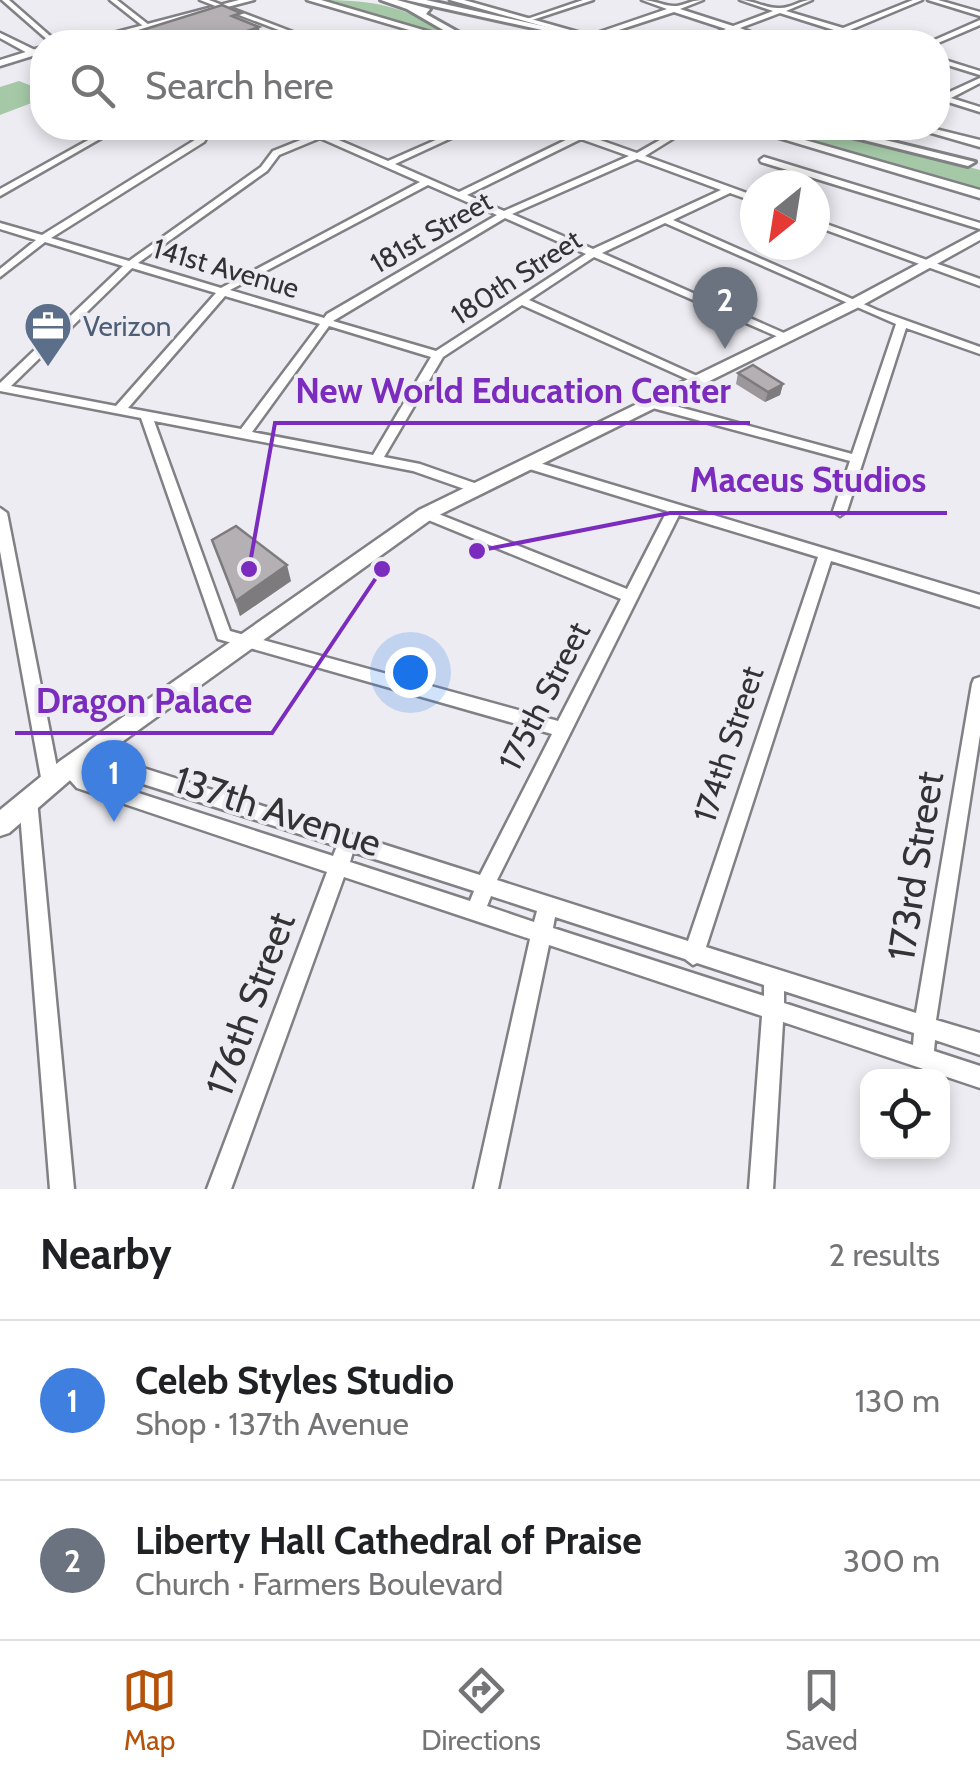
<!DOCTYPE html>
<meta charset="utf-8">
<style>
:root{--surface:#fff;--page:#f2f2f2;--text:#202124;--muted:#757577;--line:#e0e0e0;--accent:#b45309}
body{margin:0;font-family:Cabin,sans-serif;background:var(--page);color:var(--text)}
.controls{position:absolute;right:30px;bottom:30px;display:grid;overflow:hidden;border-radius:20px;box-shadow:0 5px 15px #0003}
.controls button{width:90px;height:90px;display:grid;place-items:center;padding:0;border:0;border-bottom:2px solid var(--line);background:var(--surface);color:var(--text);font:50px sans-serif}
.compass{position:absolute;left:740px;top:170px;width:90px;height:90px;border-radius:50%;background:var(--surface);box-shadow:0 5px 15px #0003;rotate:210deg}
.you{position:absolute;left:410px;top:672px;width:35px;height:35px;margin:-25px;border:8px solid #fff;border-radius:50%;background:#1a73e8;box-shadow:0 0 0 15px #1a73e833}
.badge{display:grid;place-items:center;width:65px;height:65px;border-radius:50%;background:var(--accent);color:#fff;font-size:32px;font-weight:700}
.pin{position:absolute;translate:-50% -82px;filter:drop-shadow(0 2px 5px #0008)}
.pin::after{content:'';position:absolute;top:52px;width:35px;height:30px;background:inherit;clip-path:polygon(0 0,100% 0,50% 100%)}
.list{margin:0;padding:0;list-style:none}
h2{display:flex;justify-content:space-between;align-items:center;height:130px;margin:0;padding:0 40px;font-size:42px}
h2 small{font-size:32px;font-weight:400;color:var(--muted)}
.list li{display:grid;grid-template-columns:65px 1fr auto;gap:30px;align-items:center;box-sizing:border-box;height:160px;padding:0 40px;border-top:2px solid var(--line)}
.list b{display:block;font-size:38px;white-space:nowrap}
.list p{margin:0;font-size:32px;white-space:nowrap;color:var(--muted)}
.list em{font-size:32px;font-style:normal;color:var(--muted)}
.icon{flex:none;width:55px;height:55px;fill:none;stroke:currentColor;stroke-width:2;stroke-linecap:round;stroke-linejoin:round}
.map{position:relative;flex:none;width:980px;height:1189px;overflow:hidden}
.search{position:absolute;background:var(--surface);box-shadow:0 5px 15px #0003;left:30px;right:30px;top:30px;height:110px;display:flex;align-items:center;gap:25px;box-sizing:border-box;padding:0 35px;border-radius:40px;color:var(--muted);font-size:38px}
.sheet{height:450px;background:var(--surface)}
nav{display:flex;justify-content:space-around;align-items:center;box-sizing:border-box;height:140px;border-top:2px solid var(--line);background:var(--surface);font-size:28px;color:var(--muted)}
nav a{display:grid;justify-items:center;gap:5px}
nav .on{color:var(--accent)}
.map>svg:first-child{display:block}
.green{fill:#a5c9a7}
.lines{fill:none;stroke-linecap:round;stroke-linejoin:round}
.minor-casing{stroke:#808085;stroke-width:5}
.major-casing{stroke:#808085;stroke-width:5}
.highway-casing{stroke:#808085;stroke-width:6}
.minor{fill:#fff;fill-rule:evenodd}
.major{fill:#fff;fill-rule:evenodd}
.highway{fill:#fff;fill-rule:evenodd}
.wall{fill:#9b979b}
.shaded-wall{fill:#7e7b7e}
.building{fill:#b4b0b4;stroke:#7e7b7e;stroke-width:2.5}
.labels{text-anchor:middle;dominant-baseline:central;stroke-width:8;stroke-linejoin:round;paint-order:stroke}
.far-street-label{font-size:28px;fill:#333335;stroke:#edecf2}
.far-service-label{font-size:28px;fill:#4e5e75;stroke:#edecf2;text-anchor:start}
.street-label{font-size:32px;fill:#333335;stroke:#edecf2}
.near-street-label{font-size:38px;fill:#333335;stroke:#edecf2}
.leader{fill:none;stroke:#7b2cbf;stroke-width:4}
.callout-dot{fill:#7b2cbf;stroke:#edecf2;stroke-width:4}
.callout-label{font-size:35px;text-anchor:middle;font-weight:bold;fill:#7b2cbf;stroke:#edecf2;stroke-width:8;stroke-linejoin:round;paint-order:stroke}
</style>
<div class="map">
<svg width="980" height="1189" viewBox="0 0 980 1189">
<rect width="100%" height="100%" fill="#edecf2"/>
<g class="green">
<path d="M 322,0 C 380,0 407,8 457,38 Z"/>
<path d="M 19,81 L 42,90 L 42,99 L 0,115 L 0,87 Z"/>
<path d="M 764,128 L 831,131 L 980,170 L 980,190 Z"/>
</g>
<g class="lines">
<g class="minor-casing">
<g id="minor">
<path d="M 2,0 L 9,0 L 57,42 L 50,42 Z"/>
<path d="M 110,0 L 117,0 L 149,25 L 143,26 Z"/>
<path d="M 200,0 L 209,0 L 319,42 L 310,42 Z"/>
<path d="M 583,0 L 593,0 L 529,21 L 524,20 Z"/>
<path d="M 642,0 C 654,0 666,7 677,6 C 687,4 693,0 703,0 L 680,9 L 733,26 L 773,11 L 740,0 C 753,0 767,9 780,8 C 792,8 800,0 812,0 L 786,11 L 843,28 L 913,0 L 922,0 L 850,30 L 885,42 C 871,42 857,32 844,33 C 833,33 824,42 812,42 L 837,31 L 780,13 L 740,28 L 777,42 C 762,42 750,33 735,32 C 722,31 708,42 694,42 L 726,29 L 674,12 L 588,40 L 588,36 L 667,9 Z"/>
<path d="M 928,0 L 938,0 L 980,12 L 980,16 Z"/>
<path d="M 980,20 L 980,25 L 938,43 L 930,42 Z"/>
<path d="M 0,33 L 37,51 L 38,53 L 31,55 L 0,38 Z"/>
<path d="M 938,58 L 980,71 L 980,75 L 938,62 Z"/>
<path d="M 980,78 L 980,83 L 951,98 L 980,107 L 980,112 L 945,101 L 938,103 L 938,95 L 943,95 Z"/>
<path d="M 110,128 L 119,128 L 0,196 L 0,189 Z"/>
<path d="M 204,128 L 212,128 L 204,142 L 51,238 L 129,261 L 261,167 L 273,151 L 313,135 L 300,128 L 310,128 L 320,132 L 331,128 L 341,128 L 327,135 L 388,161 L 463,128 L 473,128 L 395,164 L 459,192 L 574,136 L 555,128 L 566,128 L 637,153 L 681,128 L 690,128 L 645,156 L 755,196 L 755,202 L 730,193 L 673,220 L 877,310 L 980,347 L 980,354 L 906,328 L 847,511 L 840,516 L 833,511 L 850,461 L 649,407 L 647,404 L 653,400 L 852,454 L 896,324 L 665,223 L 602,253 L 793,337 L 787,340 L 783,339 L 594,257 L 529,300 L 706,380 L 700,384 L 696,383 L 522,305 L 443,357 L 384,457 L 420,464 L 483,486 L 485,489 L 483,492 L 473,492 L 413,471 L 154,421 L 230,631 L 558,721 L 621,599 L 421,517 L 419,514 L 426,509 L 431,511 L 627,589 L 667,511 L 523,467 L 521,464 L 523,461 L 533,461 L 980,595 L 980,607 L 831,561 L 706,947 L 916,1013 L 972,684 L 974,679 L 980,677 L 980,735 L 936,1020 L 980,1033 L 980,1055 L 935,1040 L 934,1051 L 980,1066 L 980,1088 L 783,1022 L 773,1189 L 749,1189 L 762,1016 L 549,945 L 498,1189 L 474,1189 L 530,939 L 344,877 L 231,1189 L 207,1189 L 327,872 L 77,788 L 59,768 L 62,763 L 91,755 L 118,760 L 480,875 L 552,734 L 218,639 L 141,418 L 0,391 L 0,383 L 123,266 L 45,242 L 0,277 L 0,269 L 36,240 L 0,229 L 0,223 L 42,235 L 198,138 ZM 320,138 L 420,182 L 221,288 L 138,263 L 267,171 L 279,155 ZM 581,139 L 629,156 L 504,211 L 467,195 ZM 637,159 L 721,190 L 593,249 L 512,214 ZM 428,185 L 497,215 L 327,314 L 324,318 L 230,290 ZM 505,218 L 586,254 L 436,351 L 333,321 ZM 132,268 L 216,293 L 116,406 L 11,386 ZM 225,296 L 320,324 L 241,429 L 128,408 ZM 329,326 L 431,357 L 373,455 L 252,432 ZM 679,515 L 818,557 L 688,941 L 497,880 ZM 91,769 L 118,776 L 337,846 L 333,856 L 89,777 L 83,772 ZM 353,852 L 474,891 L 470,901 L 350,862 ZM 491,896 L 537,911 L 534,922 L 487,906 ZM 555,917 L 685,959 L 693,965 L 697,963 L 764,985 L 764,996 L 553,928 ZM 784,991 L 914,1033 L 913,1045 L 784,1003 Z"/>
<path d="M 764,157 L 980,223 L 980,229 L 761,162 L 760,160 Z"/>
<path d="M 815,220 L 980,279 L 980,286 L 815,226 Z"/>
<path d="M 0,508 L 7,513 L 60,783 L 57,788 L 51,791 L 45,788 L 42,783 L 0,551 Z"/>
<path d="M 28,792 L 34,794 L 37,800 L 74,1189 L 50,1189 L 19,800 L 22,794 Z"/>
</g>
</g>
<g class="major-casing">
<g id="major">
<path d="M 239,0 L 254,0 L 94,42 L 79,42 Z"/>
<path d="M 307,0 L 321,0 L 464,42 L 450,42 Z"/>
<path d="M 450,0 L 464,0 L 613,42 L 599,42 Z"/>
<path d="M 42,47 L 42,53 L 0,66 L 0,60 Z"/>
<path d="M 746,128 L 763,128 L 980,190 L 980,198 Z"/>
<path d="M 914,128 L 931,128 L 980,140 L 980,147 Z"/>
<path d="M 980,231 L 980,240 L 859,307 L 433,518 L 76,775 L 9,833 L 0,836 L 0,810 L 60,761 L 419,510 L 849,301 Z"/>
</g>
</g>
<g class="highway-casing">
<g id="highway">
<path d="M 381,0 L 397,0 L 430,9 L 426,14 L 476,42 L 464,42 L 407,9 Z"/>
<path d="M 406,0 L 426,0 L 588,36 L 583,39 Z"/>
<path d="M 816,128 L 836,128 L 975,162 L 968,166 Z"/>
</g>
</g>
<use href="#minor" class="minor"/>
<use href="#major" class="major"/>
<use href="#highway" class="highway"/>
</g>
<g class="wall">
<path d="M 738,373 L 783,384 L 780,395 L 765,402 L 736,384 Z"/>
<path d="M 212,540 L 291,581 L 240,616 Z"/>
</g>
<g class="shaded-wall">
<path d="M 259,27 L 261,40 L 253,42 L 214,42 Z"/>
<path d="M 783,384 L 780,395 L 765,402 L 768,392 Z"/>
<path d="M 287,565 L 291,581 L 240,616 L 236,601 Z"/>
</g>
<g class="building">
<path d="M 222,5 L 241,13 L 232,16 L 259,27 L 214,42 L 104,42 Z"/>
<path d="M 753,365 L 783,384 L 768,392 L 738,373 Z"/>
<path d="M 236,526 L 287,565 L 236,601 L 212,540 Z"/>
</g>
<defs>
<g id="office-pin" transform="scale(2.5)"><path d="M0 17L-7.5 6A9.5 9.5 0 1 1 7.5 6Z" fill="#5c6f8a" stroke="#edecf2"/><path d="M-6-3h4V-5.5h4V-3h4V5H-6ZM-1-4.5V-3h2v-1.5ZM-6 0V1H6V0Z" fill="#fff"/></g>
</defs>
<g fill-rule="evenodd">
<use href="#office-pin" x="48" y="326"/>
</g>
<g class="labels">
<g class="far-street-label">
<text transform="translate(431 232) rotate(-30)">181st Street</text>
<text transform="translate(226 268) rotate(16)">141st Avenue</text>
<text transform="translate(516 277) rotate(-33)">180th Street</text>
</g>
<g class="far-service-label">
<text x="83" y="326">Verizon</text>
</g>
<g class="street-label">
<text transform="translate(544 696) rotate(-63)">175th Street</text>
<text transform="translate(728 744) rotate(-72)">174th Street</text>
</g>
<g class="near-street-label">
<text transform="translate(278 811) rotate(18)">137th Avenue</text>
<text transform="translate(915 866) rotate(-81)">173rd Street</text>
<text transform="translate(250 1004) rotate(-70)">176th Street</text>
</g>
</g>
<path class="leader" d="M249 569L275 423H750M477 551L670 513H947M382 569L272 733H15"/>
<g class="callout-dot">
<circle cx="249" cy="569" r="10"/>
<circle cx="477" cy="551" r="10"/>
<circle cx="382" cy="569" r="10"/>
</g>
<g class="callout-label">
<text x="513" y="403">New World Education Center</text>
<text x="808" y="492">Maceus Studios</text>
<text x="144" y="713">Dragon Palace</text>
</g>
</svg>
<div class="controls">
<button><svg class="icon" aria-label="locate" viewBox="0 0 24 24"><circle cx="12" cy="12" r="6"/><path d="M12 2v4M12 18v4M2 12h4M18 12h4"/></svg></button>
</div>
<svg class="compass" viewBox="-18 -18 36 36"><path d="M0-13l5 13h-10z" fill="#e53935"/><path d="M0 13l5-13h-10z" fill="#757577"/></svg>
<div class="you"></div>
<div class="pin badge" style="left:114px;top:822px;background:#3f7fe0">1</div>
<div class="pin badge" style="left:725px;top:349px;background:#6b7280">2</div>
<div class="search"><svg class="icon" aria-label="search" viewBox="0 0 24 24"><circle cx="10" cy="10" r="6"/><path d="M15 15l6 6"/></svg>Search here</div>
</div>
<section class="sheet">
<h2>Nearby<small>2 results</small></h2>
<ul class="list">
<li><span class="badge" style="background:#3f7fe0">1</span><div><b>Celeb Styles Studio</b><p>Shop · 137th Avenue</p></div><em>130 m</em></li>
<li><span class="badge" style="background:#6b7280">2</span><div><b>Liberty Hall Cathedral of Praise</b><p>Church · Farmers Boulevard</p></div><em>300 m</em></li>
</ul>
</section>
<nav>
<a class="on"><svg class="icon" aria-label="map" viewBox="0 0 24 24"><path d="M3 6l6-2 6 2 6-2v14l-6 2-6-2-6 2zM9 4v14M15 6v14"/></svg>Map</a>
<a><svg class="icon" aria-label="directions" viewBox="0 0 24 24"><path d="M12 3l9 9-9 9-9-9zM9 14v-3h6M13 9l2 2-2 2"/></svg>Directions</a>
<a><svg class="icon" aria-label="saved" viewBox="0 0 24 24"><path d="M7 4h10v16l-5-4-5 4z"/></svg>Saved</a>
</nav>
